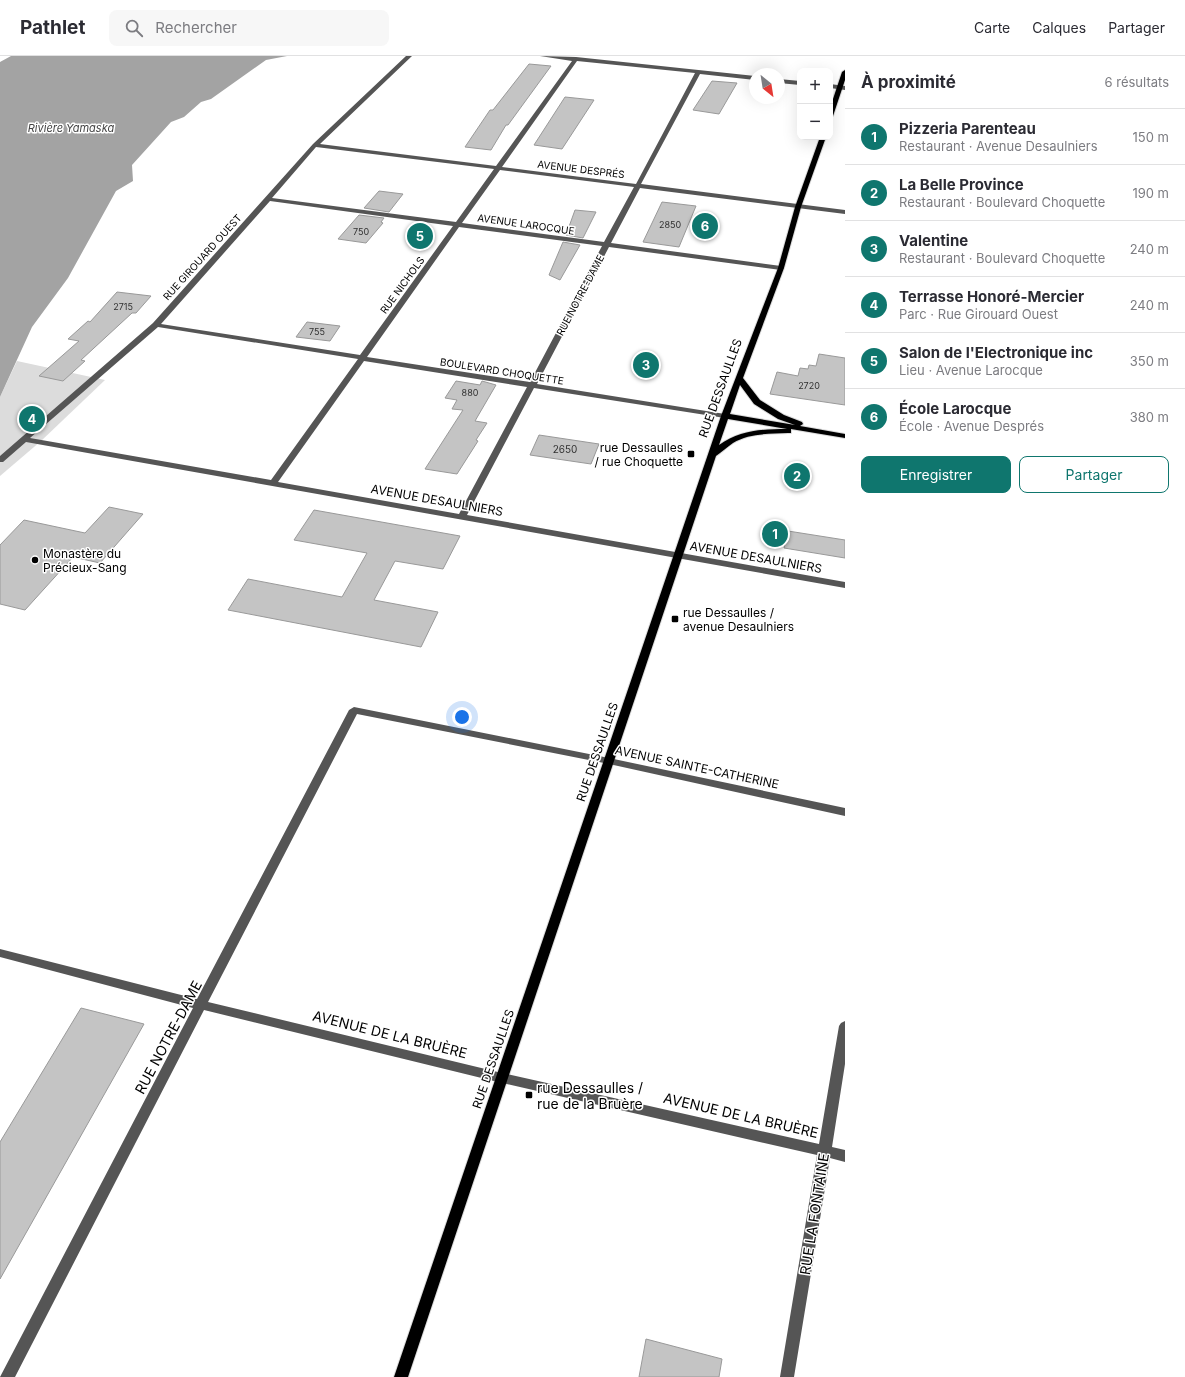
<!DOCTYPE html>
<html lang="fr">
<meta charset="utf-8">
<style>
:root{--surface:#fff;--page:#f7f7f7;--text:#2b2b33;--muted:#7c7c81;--line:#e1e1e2;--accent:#0f766e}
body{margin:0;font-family:Inter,sans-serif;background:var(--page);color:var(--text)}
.controls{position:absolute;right:12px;top:12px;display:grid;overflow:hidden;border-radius:8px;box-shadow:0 4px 16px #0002}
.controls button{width:36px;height:36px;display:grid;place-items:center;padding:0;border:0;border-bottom:1px solid var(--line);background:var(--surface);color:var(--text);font:20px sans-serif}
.compass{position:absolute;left:749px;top:12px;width:36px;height:36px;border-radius:50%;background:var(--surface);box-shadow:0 4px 16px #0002;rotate:150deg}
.you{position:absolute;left:462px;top:661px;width:14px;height:14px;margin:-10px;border:3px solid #fff;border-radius:50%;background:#1a73e8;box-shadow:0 0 0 6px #1a73e833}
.badge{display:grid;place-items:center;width:26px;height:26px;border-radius:50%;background:var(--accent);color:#fff;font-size:13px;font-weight:700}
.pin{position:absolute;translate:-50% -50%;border:2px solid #fff;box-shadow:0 1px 4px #0006}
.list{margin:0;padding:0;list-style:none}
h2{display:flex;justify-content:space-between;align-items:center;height:52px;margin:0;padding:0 16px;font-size:17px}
h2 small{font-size:13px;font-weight:400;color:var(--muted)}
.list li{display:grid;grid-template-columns:26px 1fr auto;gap:12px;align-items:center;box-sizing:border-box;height:56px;padding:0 16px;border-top:1px solid var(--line)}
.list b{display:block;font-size:15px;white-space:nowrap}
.list p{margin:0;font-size:13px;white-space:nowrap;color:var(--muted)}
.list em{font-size:13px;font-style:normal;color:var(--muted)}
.actions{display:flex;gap:8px;padding:12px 16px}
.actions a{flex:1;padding:9px 0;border:1px solid var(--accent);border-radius:8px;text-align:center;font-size:14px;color:var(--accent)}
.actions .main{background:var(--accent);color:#fff}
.icon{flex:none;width:22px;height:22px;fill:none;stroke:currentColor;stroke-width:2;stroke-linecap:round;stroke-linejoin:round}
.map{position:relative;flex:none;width:845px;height:1321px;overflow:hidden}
header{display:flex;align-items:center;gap:24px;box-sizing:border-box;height:56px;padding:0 20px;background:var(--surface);border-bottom:1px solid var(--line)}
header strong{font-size:19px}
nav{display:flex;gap:22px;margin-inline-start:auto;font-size:14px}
.search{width:280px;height:36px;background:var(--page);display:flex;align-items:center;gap:10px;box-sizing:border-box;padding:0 14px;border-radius:8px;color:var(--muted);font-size:15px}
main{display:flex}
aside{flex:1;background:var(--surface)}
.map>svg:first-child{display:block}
.green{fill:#dcdcdc}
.water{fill:#a3a3a3}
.building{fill:#c4c4c4;stroke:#999}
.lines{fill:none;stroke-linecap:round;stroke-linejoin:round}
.major-casing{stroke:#dbdbdb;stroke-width:2}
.minor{fill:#555;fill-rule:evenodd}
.major{fill:#000;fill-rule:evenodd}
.poi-dot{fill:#000;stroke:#fff;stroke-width:1.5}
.labels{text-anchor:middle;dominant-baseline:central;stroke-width:3;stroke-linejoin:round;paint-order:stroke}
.far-number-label{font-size:9px;fill:#313131}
.far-street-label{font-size:10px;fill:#000;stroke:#fff}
.number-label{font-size:10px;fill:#313131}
.far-water-label{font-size:11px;font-style:italic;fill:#444;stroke:#fff}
.street-label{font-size:12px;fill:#000;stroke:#fff}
.poi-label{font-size:12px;fill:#000;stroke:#fff;text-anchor:start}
.near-street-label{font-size:14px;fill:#000;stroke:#fff}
.near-poi-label{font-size:14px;fill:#000;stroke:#fff;text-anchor:start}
</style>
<header>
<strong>Pathlet</strong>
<div class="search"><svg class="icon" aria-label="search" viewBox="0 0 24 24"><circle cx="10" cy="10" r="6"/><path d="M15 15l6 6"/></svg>Rechercher</div>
<nav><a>Carte</a><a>Calques</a><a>Partager</a></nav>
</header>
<main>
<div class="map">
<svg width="845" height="1321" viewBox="0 0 845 1321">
<rect width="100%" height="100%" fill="#fff"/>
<path class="green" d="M 17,305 L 105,324 L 41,385 L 0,420 L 0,341 Z"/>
<path class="water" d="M 11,0 L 287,0 L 266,4 L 211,43 L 201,46 L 184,61 L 171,66 L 132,109 L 133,125 L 116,135 L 68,222 L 32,271 L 0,341 L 0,6 Z"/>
<g class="building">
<path d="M 529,8 L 551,10 L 508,69 L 506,69 L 491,94 L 465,91 L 490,54 L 493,54 Z"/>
<path d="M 712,25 L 737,27 L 719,58 L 693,54 Z"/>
<path d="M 565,41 L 594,44 L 562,93 L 534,89 Z"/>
<path d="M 379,135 L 403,138 L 389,156 L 364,152 Z"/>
<path d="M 662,146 L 696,150 L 679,191 L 643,186 Z"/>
<path d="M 575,154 L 596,156 L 583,182 L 566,179 Z"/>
<path d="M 359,159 L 384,162 L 381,166 L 383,167 L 366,187 L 338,183 Z"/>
<path d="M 563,186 L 580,189 L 560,224 L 549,219 Z"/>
<path d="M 117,236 L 151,240 L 136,257 L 132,257 L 81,304 L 85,305 L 63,325 L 39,320 L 79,285 L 68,283 L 88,265 L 90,266 Z"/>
<path d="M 307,266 L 340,270 L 330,285 L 296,281 Z"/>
<path d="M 819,298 L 845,302 L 845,349 L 770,338 L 777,316 L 798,320 L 800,312 L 808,313 L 809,309 L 816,310 Z"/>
<path d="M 456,325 L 480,329 L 482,325 L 496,329 L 475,365 L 487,367 L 476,384 L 478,385 L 457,418 L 425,413 L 463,354 L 452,353 L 457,344 L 445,342 Z"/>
<path d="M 539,379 L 599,388 L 591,408 L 530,399 Z"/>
<path d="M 109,451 L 143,458 L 100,507 L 73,501 L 25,554 L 0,548 L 0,489 L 24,464 L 85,477 Z"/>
<path d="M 314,454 L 460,480 L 443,513 L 395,505 L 374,544 L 438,556 L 421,591 L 228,554 L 248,523 L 342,541 L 367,497 L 294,484 Z"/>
<path d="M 788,475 L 845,484 L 845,502 L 784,492 Z"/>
<path d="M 81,952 L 144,968 L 0,1223 L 0,1086 Z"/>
<path d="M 646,1283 L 722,1303 L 719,1321 L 639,1321 Z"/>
</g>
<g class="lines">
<g class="major-casing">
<g id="major">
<path d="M 845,14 L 845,24 L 833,60 L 830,62 L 830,52 L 842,16 Z"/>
<path d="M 820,81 L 826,81 L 801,151 L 784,212 L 743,322 L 760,344 L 784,359 L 802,366 L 803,368 L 800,370 L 845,378 L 845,382 L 791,373 L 791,377 L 788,377 C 769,378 749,377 733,387 C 727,391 722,396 716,400 L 408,1321 L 394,1321 L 721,360 L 778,212 L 795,151 ZM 740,329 L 754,348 L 778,363 L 795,369 L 730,358 ZM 728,363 L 787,373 C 762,373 740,374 719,389 Z"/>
</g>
</g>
<g class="minor">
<path d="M 406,0 L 412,0 L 320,88 L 496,110 L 572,5 L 540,0 L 576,1 L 755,20 L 755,24 L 700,18 L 641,128 L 845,154 L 845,158 L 640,132 L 611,187 L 781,210 L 784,212 L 781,214 L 609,191 L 537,328 L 725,358 L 729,360 L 725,362 L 534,332 L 467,459 L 845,526 L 845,532 L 26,386 L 3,406 L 0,406 L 0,400 L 153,267 L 313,88 ZM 577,5 L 695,17 L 636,128 L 502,111 ZM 316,91 L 494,113 L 456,166 L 272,142 ZM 500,114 L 634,131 L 604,186 L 462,167 ZM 270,145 L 453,170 L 360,299 L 161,268 ZM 459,171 L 602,190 L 530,326 L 367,301 ZM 158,271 L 358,303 L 271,424 L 30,382 ZM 364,305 L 527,331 L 459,458 L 278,426 Z"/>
<path d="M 779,23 L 800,25 L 800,29 L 779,27 Z"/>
<path d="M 830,28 L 845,30 L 845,34 L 830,32 Z"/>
<path d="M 354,651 L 609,702 L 845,752 L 845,760 L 609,708 L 357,658 L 208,946 L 502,1017 L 819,1088 L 839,970 L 841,967 L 845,965 L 845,1008 L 832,1091 L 845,1094 L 845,1106 L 830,1102 L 794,1321 L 780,1321 L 817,1099 L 502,1027 L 204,954 L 15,1321 L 0,1321 L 193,952 L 0,901 L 0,893 L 197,943 L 349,654 Z"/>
</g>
<use href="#major" class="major"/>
</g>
<g class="poi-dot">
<rect x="687" y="394" width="8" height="8" rx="2"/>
<circle cx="35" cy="504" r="4"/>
<rect x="671" y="559" width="8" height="8" rx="2"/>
<rect x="525" y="1035" width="8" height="8" rx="2"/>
</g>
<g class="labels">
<g class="far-number-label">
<text x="670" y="168">2850</text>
<text x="361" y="175">750</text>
<text x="123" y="250">2715</text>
<text x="317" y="275">755</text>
<text x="809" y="329">2720</text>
<text x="470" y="336">880</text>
</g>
<g class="far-street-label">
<text transform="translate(581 113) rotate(7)">AVENUE DESPRÉS</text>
<text transform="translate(526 168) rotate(8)">AVENUE LAROCQUE</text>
<text transform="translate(202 201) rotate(-48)">RUE GIROUARD OUEST</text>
<text transform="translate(402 229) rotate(-54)">RUE NICHOLS</text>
<text transform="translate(580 239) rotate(-62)">RUE NOTRE-DAME</text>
<text transform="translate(502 315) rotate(9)">BOULEVARD CHOQUETTE</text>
</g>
<g class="number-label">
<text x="565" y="393">2650</text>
</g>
<g class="far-water-label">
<text x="71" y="72">Rivière Yamaska</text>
</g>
<g class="street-label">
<text transform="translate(720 332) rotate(-70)">RUE DESSAULLES</text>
<text transform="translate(437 444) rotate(10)">AVENUE DESAULNIERS</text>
<text transform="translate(756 501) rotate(10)">AVENUE DESAULNIERS</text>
<text transform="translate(597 696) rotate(-71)">RUE DESSAULLES</text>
<text transform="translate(697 711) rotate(12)">AVENUE SAINTE-CATHERINE</text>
<text transform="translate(493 1003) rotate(-71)">RUE DESSAULLES</text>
</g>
<g class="poi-label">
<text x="683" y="391" text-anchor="end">rue Dessaulles<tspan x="683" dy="14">/ rue Choquette</tspan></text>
<text x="43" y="497">Monastère du<tspan x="43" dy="14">Précieux-Sang</tspan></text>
<text x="683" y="556">rue Dessaulles /<tspan x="683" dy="14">avenue Desaulniers</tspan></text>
</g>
<g class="near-street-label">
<text transform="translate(390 978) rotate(14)">AVENUE DE LA BRUÈRE</text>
<text transform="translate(168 981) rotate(-62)">RUE NOTRE-DAME</text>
<text transform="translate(741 1059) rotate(13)">AVENUE DE LA BRUÈRE</text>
<text transform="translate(814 1158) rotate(-81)">RUE LA FONTAINE</text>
</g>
<g class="near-poi-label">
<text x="537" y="1031">rue Dessaulles /<tspan x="537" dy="16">rue de la Bruère</tspan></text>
</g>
</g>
</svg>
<div class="controls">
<button>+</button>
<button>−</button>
</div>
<svg class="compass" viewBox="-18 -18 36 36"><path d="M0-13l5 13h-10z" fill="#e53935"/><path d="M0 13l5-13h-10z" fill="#7c7c81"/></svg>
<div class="you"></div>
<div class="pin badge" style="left:775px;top:478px">1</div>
<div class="pin badge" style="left:797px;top:420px">2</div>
<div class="pin badge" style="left:646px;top:309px">3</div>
<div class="pin badge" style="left:32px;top:363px">4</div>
<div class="pin badge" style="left:420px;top:180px">5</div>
<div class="pin badge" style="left:705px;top:170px">6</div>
</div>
<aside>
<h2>À proximité<small>6 résultats</small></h2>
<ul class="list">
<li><span class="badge">1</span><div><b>Pizzeria Parenteau</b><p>Restaurant · Avenue Desaulniers</p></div><em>150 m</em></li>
<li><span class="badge">2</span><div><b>La Belle Province</b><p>Restaurant · Boulevard Choquette</p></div><em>190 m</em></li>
<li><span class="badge">3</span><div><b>Valentine</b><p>Restaurant · Boulevard Choquette</p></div><em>240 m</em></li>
<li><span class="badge">4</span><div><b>Terrasse Honoré-Mercier</b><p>Parc · Rue Girouard Ouest</p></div><em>240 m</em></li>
<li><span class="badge">5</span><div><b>Salon de l'Electronique inc</b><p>Lieu · Avenue Larocque</p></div><em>350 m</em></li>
<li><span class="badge">6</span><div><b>École Larocque</b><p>École · Avenue Després</p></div><em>380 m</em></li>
</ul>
<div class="actions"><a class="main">Enregistrer</a><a>Partager</a></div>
</aside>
</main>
